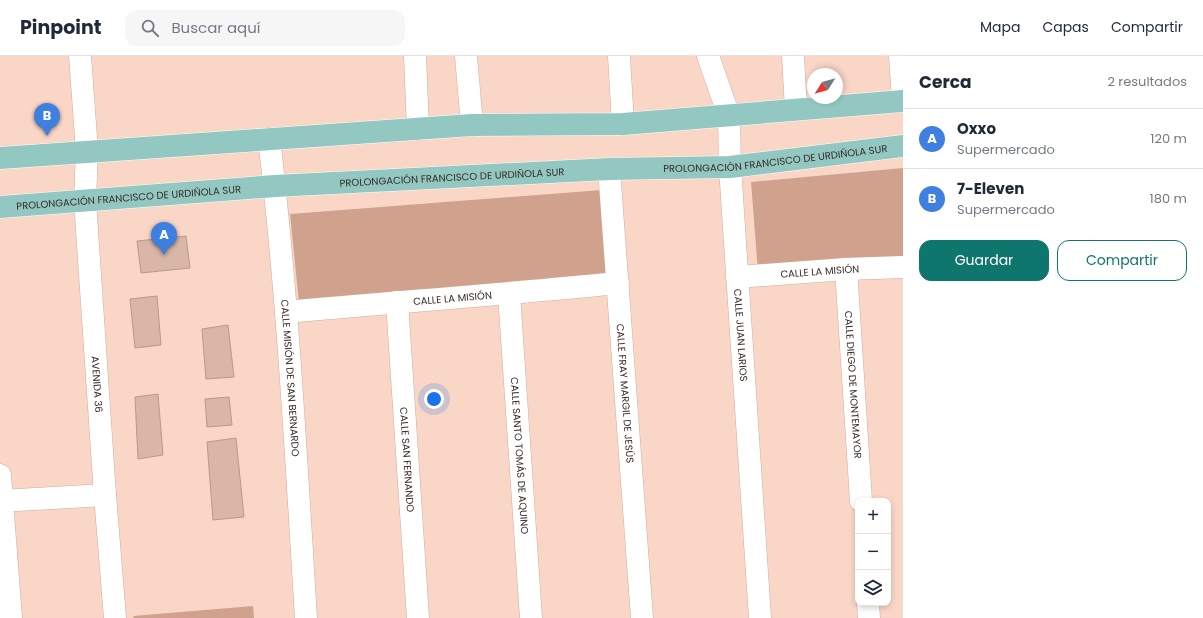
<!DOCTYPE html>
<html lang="es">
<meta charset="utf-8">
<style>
:root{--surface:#fff;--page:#f6f6f7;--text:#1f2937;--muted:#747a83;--line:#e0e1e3;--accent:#0f766e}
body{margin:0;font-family:Poppins,sans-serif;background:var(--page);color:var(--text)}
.controls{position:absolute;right:12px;bottom:12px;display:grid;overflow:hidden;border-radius:8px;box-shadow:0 2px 6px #0003}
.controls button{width:36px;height:36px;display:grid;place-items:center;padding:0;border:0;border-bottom:1px solid var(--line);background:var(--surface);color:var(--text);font:20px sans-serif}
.compass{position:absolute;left:807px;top:12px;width:36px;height:36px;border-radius:50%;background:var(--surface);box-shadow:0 2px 6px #0003;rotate:233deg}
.you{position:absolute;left:434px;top:343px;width:14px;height:14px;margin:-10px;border:3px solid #fff;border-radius:50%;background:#1a73e8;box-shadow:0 0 0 6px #1a73e833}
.badge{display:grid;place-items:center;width:26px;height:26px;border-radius:50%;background:var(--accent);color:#fff;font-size:13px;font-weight:700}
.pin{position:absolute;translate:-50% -33px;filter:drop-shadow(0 1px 2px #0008)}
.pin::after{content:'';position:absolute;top:21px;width:14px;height:12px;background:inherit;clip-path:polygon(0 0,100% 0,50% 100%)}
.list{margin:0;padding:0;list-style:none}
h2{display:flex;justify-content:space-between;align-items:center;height:52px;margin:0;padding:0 16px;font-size:17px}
h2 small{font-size:13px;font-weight:400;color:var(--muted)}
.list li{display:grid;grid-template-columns:26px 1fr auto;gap:12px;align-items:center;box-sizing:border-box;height:60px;padding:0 16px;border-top:1px solid var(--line)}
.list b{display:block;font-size:15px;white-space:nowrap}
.list p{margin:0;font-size:13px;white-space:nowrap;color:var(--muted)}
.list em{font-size:13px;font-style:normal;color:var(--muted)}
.actions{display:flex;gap:8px;padding:12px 16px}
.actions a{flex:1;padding:9px 0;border:1px solid var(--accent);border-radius:12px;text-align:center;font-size:14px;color:var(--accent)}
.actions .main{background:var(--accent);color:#fff}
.icon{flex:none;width:22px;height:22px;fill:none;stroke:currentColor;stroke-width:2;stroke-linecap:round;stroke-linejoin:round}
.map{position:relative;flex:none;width:903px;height:562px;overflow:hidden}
header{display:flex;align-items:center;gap:24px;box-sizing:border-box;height:56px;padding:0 20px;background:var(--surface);border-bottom:1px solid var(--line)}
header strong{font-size:19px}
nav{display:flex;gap:22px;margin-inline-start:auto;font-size:14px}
.search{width:280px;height:36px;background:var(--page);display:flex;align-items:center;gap:10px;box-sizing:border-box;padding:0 14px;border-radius:12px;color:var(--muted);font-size:15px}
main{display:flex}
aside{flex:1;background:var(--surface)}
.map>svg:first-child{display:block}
.green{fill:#d0a28d}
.building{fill:#d9b6a7;stroke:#ba998a}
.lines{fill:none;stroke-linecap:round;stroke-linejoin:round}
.minor-casing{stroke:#d0ad9e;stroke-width:23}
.major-casing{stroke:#fff;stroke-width:23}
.minor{stroke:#fff;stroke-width:22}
.major{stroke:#92c8c1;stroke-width:22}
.labels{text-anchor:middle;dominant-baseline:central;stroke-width:3;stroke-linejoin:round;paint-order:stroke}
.street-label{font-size:10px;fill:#382b25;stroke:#fad6c7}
</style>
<header>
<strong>Pinpoint</strong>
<div class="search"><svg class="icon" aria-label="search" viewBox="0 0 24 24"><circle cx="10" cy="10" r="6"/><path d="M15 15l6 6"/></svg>Buscar aquí</div>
<nav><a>Mapa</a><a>Capas</a><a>Compartir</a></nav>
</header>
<main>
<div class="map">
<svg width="903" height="562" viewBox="0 0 903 562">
<rect width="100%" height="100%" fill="#fad6c7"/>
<g class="green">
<path d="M 903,112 L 903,206 L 758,216 L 751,126 Z"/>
<path d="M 602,134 L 608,225 L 299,247 L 290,158 Z"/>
<path d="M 253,550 L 254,562 L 134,562 L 133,560 Z"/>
</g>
<g class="building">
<path d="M 186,180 L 190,212 L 141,217 L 137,185 Z"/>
<path d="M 157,240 L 161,289 L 135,292 L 130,243 Z"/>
<path d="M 228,269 L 234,321 L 206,323 L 202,273 Z"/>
<path d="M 158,338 L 163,399 L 138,403 L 135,341 Z"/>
<path d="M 229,341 L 232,369 L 207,371 L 205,343 Z"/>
<path d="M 236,382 L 244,461 L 213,464 L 207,386 Z"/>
</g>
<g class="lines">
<g class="minor-casing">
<g id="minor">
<path id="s1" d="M 80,0 L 87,95 L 85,145 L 105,439 L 115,562"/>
<path d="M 415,0 L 418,73"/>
<path d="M 466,0 L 472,69"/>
<path d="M 619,0 L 623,68"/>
<path id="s2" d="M 708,0 L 729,60 L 730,111 L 760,562"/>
<path d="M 793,0 L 796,53"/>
<path d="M 900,0 L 903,43"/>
<path id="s3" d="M 269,83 C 288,242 296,402 306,562"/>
<path id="s4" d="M 609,113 L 642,562"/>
<path id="s5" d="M 846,213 L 861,445"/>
<path id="s6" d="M 737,221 L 846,213 L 903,211"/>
<path id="s7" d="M 509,238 L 531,562"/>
<path id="s8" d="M 397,246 L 418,562"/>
<path id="s9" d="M 286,256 C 397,246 508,238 618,227"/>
<path d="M 0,419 L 11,562"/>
<path d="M 0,445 L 105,439"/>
<path d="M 868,547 L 869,562"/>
</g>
</g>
<g class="major-casing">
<g id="major">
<path d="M 0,102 L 472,69 L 623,68 L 903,45"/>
<path id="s10" d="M 0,151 L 275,130 L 609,113 L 730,111 L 903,90"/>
</g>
</g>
<use href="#minor" class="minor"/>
<use href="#major" class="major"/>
</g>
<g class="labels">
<g class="street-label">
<text stroke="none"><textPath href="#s10" startOffset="777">PROLONGACIÓN FRANCISCO DE URDIÑOLA SUR</textPath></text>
<text stroke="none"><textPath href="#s10" startOffset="453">PROLONGACIÓN FRANCISCO DE URDIÑOLA SUR</textPath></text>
<text stroke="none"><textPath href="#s10" startOffset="129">PROLONGACIÓN FRANCISCO DE URDIÑOLA SUR</textPath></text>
<text stroke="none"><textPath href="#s6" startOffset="83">CALLE LA MISIÓN</textPath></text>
<text stroke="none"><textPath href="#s9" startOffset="167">CALLE LA MISIÓN</textPath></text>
<text stroke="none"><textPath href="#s2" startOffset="283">CALLE JUAN LARIOS</textPath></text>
<text stroke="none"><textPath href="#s3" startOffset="240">CALLE MISIÓN DE SAN BERNARDO</textPath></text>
<text stroke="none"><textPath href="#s1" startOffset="329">AVENIDA 36</textPath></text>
<text stroke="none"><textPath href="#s5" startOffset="116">CALLE DIEGO DE MONTEMAYOR</textPath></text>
<text stroke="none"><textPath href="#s4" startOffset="225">CALLE FRAY MARGIL DE JESÚS</textPath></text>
<text stroke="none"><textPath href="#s7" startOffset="162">CALLE SANTO TOMÁS DE AQUINO</textPath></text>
<text stroke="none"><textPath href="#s8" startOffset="158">CALLE SAN FERNANDO</textPath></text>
</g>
</g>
</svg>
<div class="controls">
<button>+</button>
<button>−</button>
<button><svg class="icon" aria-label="layers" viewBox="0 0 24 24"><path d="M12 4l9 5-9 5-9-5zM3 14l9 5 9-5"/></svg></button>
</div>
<svg class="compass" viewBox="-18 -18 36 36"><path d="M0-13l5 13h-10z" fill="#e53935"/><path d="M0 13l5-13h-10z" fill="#747a83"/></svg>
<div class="you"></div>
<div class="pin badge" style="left:164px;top:199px;background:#3f7fe0">A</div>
<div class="pin badge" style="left:47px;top:80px;background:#3f7fe0">B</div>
</div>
<aside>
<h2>Cerca<small>2 resultados</small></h2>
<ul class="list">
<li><span class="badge" style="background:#3f7fe0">A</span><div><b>Oxxo</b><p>Supermercado</p></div><em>120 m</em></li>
<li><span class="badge" style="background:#3f7fe0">B</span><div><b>7-Eleven</b><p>Supermercado</p></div><em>180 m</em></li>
</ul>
<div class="actions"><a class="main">Guardar</a><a>Compartir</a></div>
</aside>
</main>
